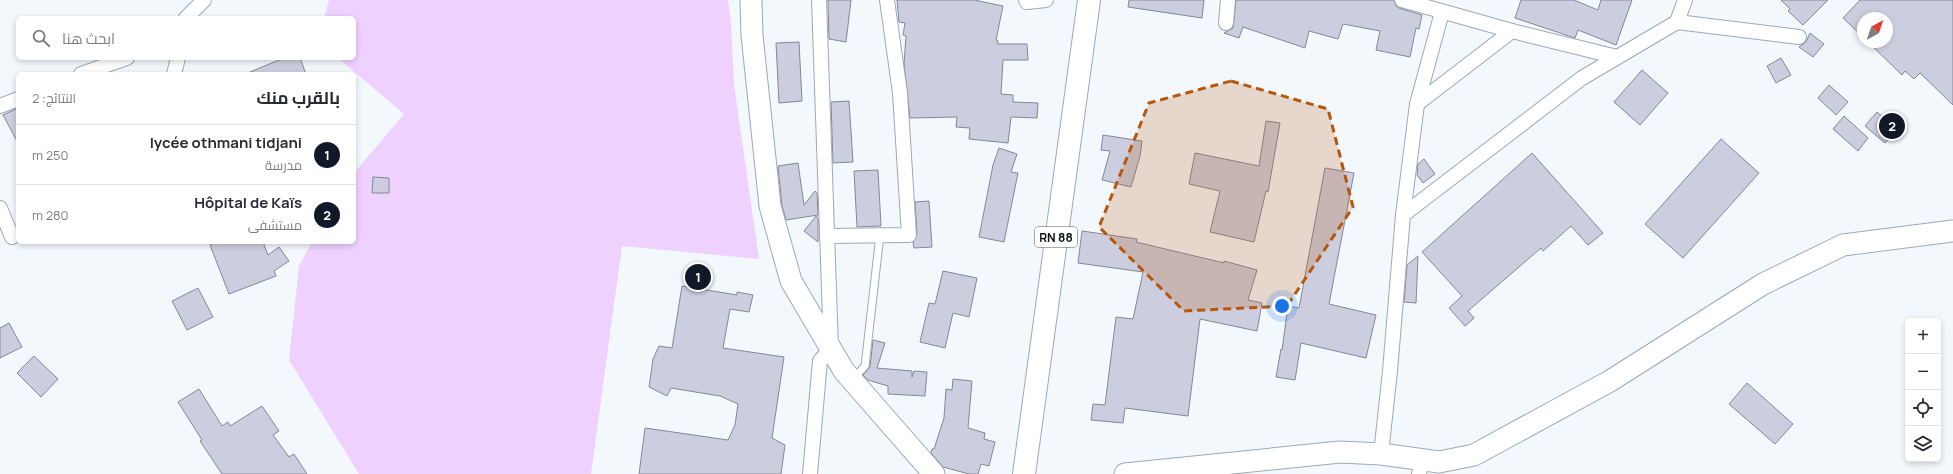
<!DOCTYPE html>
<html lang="ar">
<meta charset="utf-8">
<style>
:root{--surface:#fff;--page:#f2f2f3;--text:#2b2b33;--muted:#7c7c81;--line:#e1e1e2;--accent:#111827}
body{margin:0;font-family:Manrope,Cairo,sans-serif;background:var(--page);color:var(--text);direction:rtl}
.controls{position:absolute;right:12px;bottom:12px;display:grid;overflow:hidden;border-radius:6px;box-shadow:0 2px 6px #0003}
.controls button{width:36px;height:36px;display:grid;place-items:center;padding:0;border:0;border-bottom:1px solid var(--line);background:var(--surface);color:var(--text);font:20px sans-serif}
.compass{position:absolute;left:1857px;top:12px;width:36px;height:36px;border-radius:50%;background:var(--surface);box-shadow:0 2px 6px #0003;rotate:40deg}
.you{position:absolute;left:1282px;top:306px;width:14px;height:14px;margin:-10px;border:3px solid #fff;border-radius:50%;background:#1a73e8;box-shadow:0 0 0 6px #1a73e833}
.badge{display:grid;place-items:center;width:26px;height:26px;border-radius:50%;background:var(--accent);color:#fff;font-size:13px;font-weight:700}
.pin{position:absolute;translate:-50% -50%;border:2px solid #fff;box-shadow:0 1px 4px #0006}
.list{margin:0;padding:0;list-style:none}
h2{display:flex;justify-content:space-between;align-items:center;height:52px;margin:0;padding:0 16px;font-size:17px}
h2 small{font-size:13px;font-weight:400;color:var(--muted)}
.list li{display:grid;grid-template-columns:26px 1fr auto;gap:12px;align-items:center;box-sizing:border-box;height:60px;padding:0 16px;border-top:1px solid var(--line)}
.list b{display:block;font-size:15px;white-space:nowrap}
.list p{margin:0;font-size:13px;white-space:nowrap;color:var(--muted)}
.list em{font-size:13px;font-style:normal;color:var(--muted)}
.icon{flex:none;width:22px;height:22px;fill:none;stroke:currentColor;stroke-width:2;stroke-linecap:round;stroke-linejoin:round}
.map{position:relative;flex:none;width:1953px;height:474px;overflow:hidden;direction:ltr}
.search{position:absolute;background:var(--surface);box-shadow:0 2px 6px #0003;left:16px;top:16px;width:340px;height:44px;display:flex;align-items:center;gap:10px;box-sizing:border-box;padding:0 14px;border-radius:6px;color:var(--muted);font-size:15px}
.panel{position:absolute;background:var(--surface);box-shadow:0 2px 6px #0003;left:16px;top:72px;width:340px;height:172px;border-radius:6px;direction:rtl}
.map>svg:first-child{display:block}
.green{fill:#eed1ff}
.building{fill:#cccedf;stroke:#858796}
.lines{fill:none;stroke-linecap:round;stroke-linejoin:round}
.lane-casing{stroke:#9ca9b5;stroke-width:9}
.street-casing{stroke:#9ca9b5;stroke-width:16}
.secondary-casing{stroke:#9ca9b5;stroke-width:23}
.primary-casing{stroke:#9ca9b5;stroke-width:24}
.lane{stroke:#fff;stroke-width:7}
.street{stroke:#fff;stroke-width:14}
.secondary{stroke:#fff;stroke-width:21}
.primary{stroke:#fff;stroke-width:22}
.marked{fill:#b6570b;fill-opacity:0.2;stroke:#b6570b;stroke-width:3;stroke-dasharray:8 5;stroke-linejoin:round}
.labels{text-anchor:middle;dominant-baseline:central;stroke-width:3.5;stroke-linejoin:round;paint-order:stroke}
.shield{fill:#fff;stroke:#55585b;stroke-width:1}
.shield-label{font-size:12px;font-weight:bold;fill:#0c1015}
</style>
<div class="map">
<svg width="1953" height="474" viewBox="0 0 1953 474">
<rect width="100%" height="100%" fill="#f3f8fd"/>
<path class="green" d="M 329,0 L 728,0 L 731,23 L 734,85 L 759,259 L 622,246 L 591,474 L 359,474 L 289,360 L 299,266 L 312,242 L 354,242 L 354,173 L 404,114 L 338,58 L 354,58 L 354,18 L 324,18 Z"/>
<g class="building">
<path d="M 828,0 L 851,0 L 846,42 L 829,39 Z"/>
<path d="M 897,0 L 974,0 L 1003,6 L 996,40 L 998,41 L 998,44 L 1027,44 L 1028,60 L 1003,60 L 1001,94 L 1013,95 L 1013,102 L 1038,103 L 1037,118 L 1011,117 L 1008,143 L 969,139 L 970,128 L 956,127 L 957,117 L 910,118 L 904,64 L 906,36 L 903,35 L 905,23 L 899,22 Z"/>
<path d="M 1129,0 L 1204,0 L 1202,18 L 1128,7 Z"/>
<path d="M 1236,0 L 1394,0 L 1396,6 L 1399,8 L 1422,15 L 1419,29 L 1416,28 L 1410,57 L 1376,50 L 1380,31 L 1343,24 L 1338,39 L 1309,31 L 1305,48 L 1243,27 L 1239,38 L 1224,33 L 1233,28 Z"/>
<path d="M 1521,0 L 1574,0 L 1598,10 L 1601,0 L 1632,0 L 1616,45 L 1578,30 L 1575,38 L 1515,18 Z"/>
<path d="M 1781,0 L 1828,0 L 1803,25 L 1788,11 L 1790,9 Z"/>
<path d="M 1860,0 L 1953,0 L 1953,105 L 1920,73 L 1914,79 L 1905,71 L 1902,75 L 1868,42 L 1887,42 L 1887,18 L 1863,18 L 1863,37 L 1843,18 Z"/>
<path d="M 1810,33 L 1824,44 L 1813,57 L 1799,47 L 1806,42 Z"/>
<path d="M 799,42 L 802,101 L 779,103 L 776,43 Z"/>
<path d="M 284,58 L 300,58 L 306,74 L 245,74 Z"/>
<path d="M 1781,58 L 1791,75 L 1776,83 L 1767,66 Z"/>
<path d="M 1642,70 L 1668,93 L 1640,125 L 1614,102 Z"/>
<path d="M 1829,85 L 1848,102 L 1836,115 L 1818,98 Z"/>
<path d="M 849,101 L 853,162 L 833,163 L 831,102 Z"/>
<path d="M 18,108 L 18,143 L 3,115 Z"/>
<path d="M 1877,112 L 1897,129 L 1885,143 L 1865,126 Z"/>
<path d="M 1844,116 L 1868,138 L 1858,151 L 1833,129 Z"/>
<path d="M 1266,121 L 1280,123 L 1268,192 L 1266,191 L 1254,242 L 1210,232 L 1220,191 L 1189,184 L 1195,153 L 1259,166 Z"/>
<path d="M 1103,135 L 1142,141 L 1140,156 L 1131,187 L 1102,180 L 1110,151 L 1101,150 Z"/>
<path d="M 1721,139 L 1759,173 L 1683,258 L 1645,224 Z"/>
<path d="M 999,148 L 1017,154 L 1011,172 L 1018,173 L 1004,242 L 979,237 L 993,165 Z"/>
<path d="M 1532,153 L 1603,233 L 1588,245 L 1571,226 L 1543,251 L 1541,248 L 1468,311 L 1474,318 L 1465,326 L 1449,308 L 1462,296 L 1422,252 Z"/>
<path d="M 1424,159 L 1435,174 L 1423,183 L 1417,175 L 1418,164 Z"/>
<path d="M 798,163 L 804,205 L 815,191 L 817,193 L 818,215 L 786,220 L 782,206 L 778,166 Z"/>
<path d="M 1325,168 L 1354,173 L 1329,304 L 1376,315 L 1366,358 L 1301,343 L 1295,380 L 1276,377 L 1281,349 L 1282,350 L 1288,306 L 1299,308 Z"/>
<path d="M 878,170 L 881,226 L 857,227 L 854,171 Z"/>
<path d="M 373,177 L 389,178 L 389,193 L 372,193 Z"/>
<path d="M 929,201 L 932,247 L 914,248 L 913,242 L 917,234 L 915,202 Z"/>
<path d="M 816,216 L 818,218 L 818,242 L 804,231 Z"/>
<path d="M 1082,231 L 1137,239 L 1136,242 L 1224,263 L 1224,261 L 1257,270 L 1248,300 L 1262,303 L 1257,331 L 1200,319 L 1188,416 L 1125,408 L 1123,423 L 1091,420 L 1093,404 L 1105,405 L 1116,317 L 1133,319 L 1143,272 L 1078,263 Z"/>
<path d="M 217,242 L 263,242 L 268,255 L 279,247 L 289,261 L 274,271 L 276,276 L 229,294 L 210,245 Z"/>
<path d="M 1418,256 L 1416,303 L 1404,302 L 1407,265 Z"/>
<path d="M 943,271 L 977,278 L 969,317 L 953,313 L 945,348 L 920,342 L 929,303 L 935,304 Z"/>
<path d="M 682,286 L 737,295 L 737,292 L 753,295 L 749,312 L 730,309 L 723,348 L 784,357 L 772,438 L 785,445 L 781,474 L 639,474 L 645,428 L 728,440 L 735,425 L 738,404 L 720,396 L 671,388 L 667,396 L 649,387 L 653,359 L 659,346 L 672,348 Z"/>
<path d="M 198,288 L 213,317 L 187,330 L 172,301 Z"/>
<path d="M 9,323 L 22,347 L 0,358 L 0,328 Z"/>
<path d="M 873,340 L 885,343 L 877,368 L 912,371 L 912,377 L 914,371 L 927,372 L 925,396 L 888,394 L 888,386 L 868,380 L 863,375 L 870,367 Z"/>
<path d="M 34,356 L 58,379 L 41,397 L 17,373 Z"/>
<path d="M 953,379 L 972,381 L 968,428 L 985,433 L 984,439 L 995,442 L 989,466 L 981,464 L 978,474 L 969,474 L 943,467 L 931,453 L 932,449 L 934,449 L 944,418 L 946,389 L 952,390 Z"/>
<path d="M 1747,383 L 1793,424 L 1775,444 L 1729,404 Z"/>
<path d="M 199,389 L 222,426 L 228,422 L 230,426 L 262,406 L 279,431 L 273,435 L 289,457 L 294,454 L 307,474 L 222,474 L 200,441 L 202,440 L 178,402 Z"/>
</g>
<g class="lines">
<g class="lane-casing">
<path id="lane" d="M 853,379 L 865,366 L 880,235"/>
</g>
<g class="street-casing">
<g id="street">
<path d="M 1026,0 L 1027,2 L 1046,0"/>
<path d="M 1402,0 L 1512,31 L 1617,57"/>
<path d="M 186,18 L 204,0"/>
<path d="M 1677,22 L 1685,0"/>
<path d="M 1226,23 L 1228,0"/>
<path d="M 81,74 L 127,58"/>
<path d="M 174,74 L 178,58"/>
<path d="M 1417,104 L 1512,31"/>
<path d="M 0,106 L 18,99"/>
<path d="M 0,208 L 12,237"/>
<path d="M 1403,215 L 1417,104 L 1442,12"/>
<path d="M 827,236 L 909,235 L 900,93 L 887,0"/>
<path d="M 1381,454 L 1390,371 L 1403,215 L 1582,78 L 1677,22 L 1799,37"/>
<path d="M 810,474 L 820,361 L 831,348 L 819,0"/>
<path d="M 1419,474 L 1422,459"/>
</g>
</g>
<g class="secondary-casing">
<g id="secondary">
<path d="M 751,0 L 752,35 L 770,206 L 791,281 L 844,371 L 934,474"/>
<path d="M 1125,474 L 1340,452 L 1381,454 L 1439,462 L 1474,455 L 1610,381 L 1763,284 L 1843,245 L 1953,231"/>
</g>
</g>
<g class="primary-casing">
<path id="primary" d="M 1024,474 L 1089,0"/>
</g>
<use href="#lane" class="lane"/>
<use href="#street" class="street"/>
<use href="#secondary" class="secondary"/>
<use href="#primary" class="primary"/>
</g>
<path class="marked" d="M 1231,81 L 1328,109 L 1353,207 L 1287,306 L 1184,311 L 1099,227 L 1149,103 Z"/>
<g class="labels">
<rect class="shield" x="1035" y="227" width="42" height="20" rx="3"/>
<g class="shield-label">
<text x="1056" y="237">RN 88</text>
</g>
</g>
</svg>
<div class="controls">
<button>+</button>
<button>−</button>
<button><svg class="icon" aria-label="locate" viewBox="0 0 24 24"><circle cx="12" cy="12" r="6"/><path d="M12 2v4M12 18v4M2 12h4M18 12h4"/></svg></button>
<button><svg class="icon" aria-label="layers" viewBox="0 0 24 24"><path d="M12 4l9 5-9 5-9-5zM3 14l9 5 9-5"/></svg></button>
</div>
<svg class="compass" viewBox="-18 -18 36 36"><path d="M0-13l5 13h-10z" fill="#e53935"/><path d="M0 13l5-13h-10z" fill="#7c7c81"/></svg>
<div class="you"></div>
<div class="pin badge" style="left:698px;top:277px">1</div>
<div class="pin badge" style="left:1892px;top:126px">2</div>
<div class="search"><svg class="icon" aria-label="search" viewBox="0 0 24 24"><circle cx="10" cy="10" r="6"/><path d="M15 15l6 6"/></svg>ابحث هنا</div>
<section class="panel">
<h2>بالقرب منك<small>النتائج: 2</small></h2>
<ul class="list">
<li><span class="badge">1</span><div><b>lycée othmani tidjani</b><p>مدرسة</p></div><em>250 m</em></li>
<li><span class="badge">2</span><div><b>Hôpital de Kaïs</b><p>مستشفى</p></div><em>280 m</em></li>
</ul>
</section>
</div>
